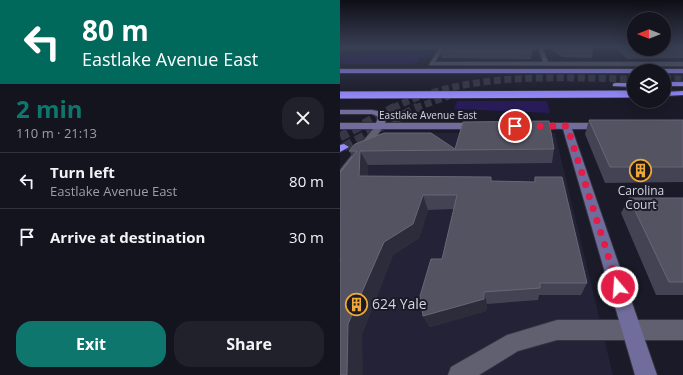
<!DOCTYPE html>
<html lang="en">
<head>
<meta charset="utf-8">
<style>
  body { margin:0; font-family:"Open Sans",sans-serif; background:#21212b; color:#f1f3f6; height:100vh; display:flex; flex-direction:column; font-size:15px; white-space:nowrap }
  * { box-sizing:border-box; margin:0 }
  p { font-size:13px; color:#9d9ea4 }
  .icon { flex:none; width:22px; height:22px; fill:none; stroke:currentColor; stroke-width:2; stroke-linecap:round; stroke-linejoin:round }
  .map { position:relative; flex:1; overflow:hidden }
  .panel { display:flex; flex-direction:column; background:#14141e; width:340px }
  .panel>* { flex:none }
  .guide { background:#00695c; color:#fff; overflow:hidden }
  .needle { width:26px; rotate:270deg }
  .tools { position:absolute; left:287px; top:12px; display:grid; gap:8px }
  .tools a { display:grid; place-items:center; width:44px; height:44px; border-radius:50%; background:#14141e; box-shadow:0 4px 16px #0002,0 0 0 1px #33333c; font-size:20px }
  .pin { position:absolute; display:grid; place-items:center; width:34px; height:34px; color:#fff; margin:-17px; border:2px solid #fff; border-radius:50%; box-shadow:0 1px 4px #0007 }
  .me { position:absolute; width:44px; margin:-22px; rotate:342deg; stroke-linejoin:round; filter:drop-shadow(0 0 3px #0008) }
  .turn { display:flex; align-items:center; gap:14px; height:84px; padding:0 16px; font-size:18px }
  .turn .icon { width:52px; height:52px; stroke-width:2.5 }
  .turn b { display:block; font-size:28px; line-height:34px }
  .round { display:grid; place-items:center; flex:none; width:42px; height:42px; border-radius:16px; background:#21212b }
  .headline { display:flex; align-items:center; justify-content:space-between; height:68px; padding:0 16px }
  h1 { font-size:24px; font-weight:700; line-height:30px; color:#0f766e }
  .button { display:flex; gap:8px; margin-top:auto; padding:8px 16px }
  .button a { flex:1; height:46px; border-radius:16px; background:#0f766e; color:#fff; font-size:16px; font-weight:700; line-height:46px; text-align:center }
  .button a+a { background:#21212b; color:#f1f3f6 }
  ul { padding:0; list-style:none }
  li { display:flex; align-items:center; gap:12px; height:56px; padding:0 16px; border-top:1px solid #33333c }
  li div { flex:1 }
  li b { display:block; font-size:15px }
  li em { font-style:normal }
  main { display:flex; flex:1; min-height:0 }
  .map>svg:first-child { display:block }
  .built { fill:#232236 }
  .green { fill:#271c57 }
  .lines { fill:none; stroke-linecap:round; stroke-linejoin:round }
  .highway-tunnel-far1 { stroke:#363644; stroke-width:7; stroke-dasharray:7 3.5; stroke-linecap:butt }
  .highway-tunnel { stroke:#363644; stroke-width:9; stroke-dasharray:9 4.5; stroke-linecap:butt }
  .street-casing { stroke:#34333e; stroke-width:2 }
  .secondary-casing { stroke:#34333e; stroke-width:2 }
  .highway-casing { stroke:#34333e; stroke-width:2 }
  .street { fill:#606071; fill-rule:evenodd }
  .secondary { fill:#706d9c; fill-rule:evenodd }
  .highway { fill:#968bff; fill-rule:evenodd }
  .highway-bridge-casing { stroke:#34333e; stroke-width:8; stroke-linecap:butt }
  .highway-bridge { stroke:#968bff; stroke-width:7 }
  .wall { fill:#444353 }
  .shaded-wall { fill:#2d2c3b }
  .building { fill:#545362; stroke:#686776 }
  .route { stroke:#e11d48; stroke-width:7; stroke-dasharray:0 12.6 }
  .labels { text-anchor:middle; stroke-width:4; stroke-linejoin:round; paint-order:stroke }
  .far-street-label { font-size:10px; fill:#d6d6e0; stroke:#1a1a28 }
  .poi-label { font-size:12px; fill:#d6d6e0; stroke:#1a1a28 }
  .near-poi-label { font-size:14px; fill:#d6d6e0; stroke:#1a1a28; text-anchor:start }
</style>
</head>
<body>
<main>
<section class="panel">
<div class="guide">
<div class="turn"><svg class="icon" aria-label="left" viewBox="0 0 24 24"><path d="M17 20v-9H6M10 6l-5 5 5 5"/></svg><div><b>80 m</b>Eastlake Avenue East</div></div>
</div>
<div class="headline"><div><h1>2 min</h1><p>110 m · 21:13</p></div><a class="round"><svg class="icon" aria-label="close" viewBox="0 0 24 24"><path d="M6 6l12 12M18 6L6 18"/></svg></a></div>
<ul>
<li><svg class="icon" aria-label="left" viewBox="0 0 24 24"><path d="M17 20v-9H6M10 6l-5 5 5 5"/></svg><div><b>Turn left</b><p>Eastlake Avenue East</p></div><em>80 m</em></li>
<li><svg class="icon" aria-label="arrive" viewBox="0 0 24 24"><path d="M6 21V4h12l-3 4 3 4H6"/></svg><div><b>Arrive at destination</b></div><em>30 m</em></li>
</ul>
<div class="button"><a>Exit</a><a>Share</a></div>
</section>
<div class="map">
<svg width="343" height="375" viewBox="0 0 343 375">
  <rect width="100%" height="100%" fill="#1a1a28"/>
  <path class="built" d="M 84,133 L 215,133 L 273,375 L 0,375 L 0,185 L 33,140 Z"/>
  <path class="green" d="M 30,54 L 91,54 L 78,58 L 79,61 L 74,64 L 0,64 L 1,55 Z
    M 117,101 L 207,101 L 210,113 L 114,109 Z"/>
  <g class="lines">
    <path class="highway-tunnel-far1" d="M 324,79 L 343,79
      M 53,108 C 128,71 213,78 294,79
      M 75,108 L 109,96"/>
    <path class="highway-tunnel" d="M 0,137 L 55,107
      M 4,147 L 78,107"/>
    <defs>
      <path id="street" d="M 100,47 L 104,47 L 95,62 L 203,62 L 198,47 L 202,47 L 208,62 L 343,62 L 343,66 L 89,65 Z
        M 40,123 L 44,126 L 4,181 L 0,182 L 0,170 L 37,124 Z
        M 217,320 L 343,320 L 343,340 L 217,340 L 178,351 L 139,375 L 108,375 L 111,367 L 167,335 Z"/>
      <path id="secondary" d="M 0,110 L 32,110 L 43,112 L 46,118 L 45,123 L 138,123 L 142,126 L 138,129 L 0,129 L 0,123 L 36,123 L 38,118 L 37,116 L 32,114 L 0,114 Z
        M 194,123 L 264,123 L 268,126 L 264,129 L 232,129 L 317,375 L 295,375 L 223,129 L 191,128 L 190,126 Z"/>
      <path id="highway" d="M 0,69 L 343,69 L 343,73 L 324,73 L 324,71 L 294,71 L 294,73 L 0,73 Z
        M 324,82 L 343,82 L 343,86 L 324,86 Z
        M 275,83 L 294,83 L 294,87 L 273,86 L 273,84 Z
        M 343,91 L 343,95 L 324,96 L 324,92 Z
        M 4,144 L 9,147 L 0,152 L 0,145 Z"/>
    </defs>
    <use href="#street" class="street-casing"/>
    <use href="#secondary" class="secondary-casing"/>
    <use href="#highway" class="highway-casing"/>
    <use href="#street" class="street"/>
    <use href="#secondary" class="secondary"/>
    <use href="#highway" class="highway"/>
    <defs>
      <path id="highway-bridge" d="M 0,95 L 294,94"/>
    </defs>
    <use href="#highway-bridge" class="highway-bridge-casing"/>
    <use href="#highway-bridge" class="highway-bridge"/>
  </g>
  <path class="wall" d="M 0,47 L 98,47 L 96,50 L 6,50 L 0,53 Z
    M 103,47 L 197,47 L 197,50 L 191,50 L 192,52 L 191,59 L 102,58 L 100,51 Z
    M 203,47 L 250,47 L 253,51 L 252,58 L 222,57 L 211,49 L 205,49 Z
    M 274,47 L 294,47 L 294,49 L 324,49 L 324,47 L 343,47 L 343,58 L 287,59 Z
    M 249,120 L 343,120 L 343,182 L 265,183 L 245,134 Z
    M 115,149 L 214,149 L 212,163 L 28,165 L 28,176 L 152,181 L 194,182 L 195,177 L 247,283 L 241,295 L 199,295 L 198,300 L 147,304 L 146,311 L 90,327 L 83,316 L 102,259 L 114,209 L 88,210 L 79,238 L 53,255 L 22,334 L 1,260 L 13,157 L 9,151 Z
    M 289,198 L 343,198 L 343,295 L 316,295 L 281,213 Z"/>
  <path class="shaded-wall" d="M 0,47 L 4,47 L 6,50 L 0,53 Z
    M 20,151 L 28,165 L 28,190 L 19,176 Z
    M 83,195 L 88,210 L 79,238 L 53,255 L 22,334 L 23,375 L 7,375 L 8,324 L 44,242 Z
    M 144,292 L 147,304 L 146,311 L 90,327 L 83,316 Z"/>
  <path class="building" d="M 103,47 L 190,47 L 192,52 L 100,51 Z
    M 217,47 L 250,47 L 253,51 L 223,51 Z
    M 287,47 L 294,47 L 294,49 L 290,49 Z
    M 324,47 L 343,47 L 343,49 L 324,49 Z
    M 249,120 L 343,120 L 343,167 L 270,167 Z
    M 209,121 L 214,149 L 20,151 L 19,176 L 151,177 L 151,181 L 195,182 L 195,177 L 222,177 L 247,283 L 200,283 L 200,288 L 144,292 L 144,299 L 83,316 L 80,296 L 91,259 L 102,259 L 117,195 L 83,195 L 73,224 L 44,242 L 8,324 L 7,375 L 0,375 L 0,260 L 1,260 L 0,259 L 0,173 L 17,151 L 9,151 L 15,144 L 44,133 L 91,133 L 115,149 L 123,122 Z
    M 289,198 L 343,198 L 343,282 L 329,282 Z"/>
  <linearGradient id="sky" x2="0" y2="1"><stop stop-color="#0e0e16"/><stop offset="0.47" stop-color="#383e53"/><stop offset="1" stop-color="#383e53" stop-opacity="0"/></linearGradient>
  <rect width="343" height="99" fill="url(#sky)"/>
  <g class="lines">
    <path class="route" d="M 175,126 L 227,126 L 278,287"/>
  </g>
  <defs>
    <symbol id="building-ring" viewBox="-11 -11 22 22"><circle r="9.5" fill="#1a1a28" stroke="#eca93a" stroke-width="1.5"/><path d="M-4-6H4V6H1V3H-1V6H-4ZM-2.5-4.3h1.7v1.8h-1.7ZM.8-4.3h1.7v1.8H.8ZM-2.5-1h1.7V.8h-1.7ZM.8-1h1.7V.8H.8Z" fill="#eca93a"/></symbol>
  </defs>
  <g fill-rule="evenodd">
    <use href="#building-ring" x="288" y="158" width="25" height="25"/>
    <use href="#building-ring" x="4" y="292" width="25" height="25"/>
  </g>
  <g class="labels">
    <g class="far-street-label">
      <text x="88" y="119">Eastlake Avenue East</text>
    </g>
    <g class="poi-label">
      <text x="301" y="195">Carolina<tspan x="301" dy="14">Court</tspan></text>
    </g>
    <g class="near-poi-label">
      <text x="32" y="309">624 Yale</text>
    </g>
  </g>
</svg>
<div class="tools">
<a><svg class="needle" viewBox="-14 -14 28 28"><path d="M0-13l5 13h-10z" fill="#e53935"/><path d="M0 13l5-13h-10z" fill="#9d9ea4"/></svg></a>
<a><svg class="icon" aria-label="layers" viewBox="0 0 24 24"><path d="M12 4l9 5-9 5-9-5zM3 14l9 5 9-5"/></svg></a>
</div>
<div class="pin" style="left:175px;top:126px;background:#d93025"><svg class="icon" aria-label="arrive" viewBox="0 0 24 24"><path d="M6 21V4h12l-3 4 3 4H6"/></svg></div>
<svg class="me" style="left:278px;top:287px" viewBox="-20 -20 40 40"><circle r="17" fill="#e11d48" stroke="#fff" stroke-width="3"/><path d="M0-11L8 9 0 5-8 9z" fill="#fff"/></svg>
</div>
</main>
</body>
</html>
